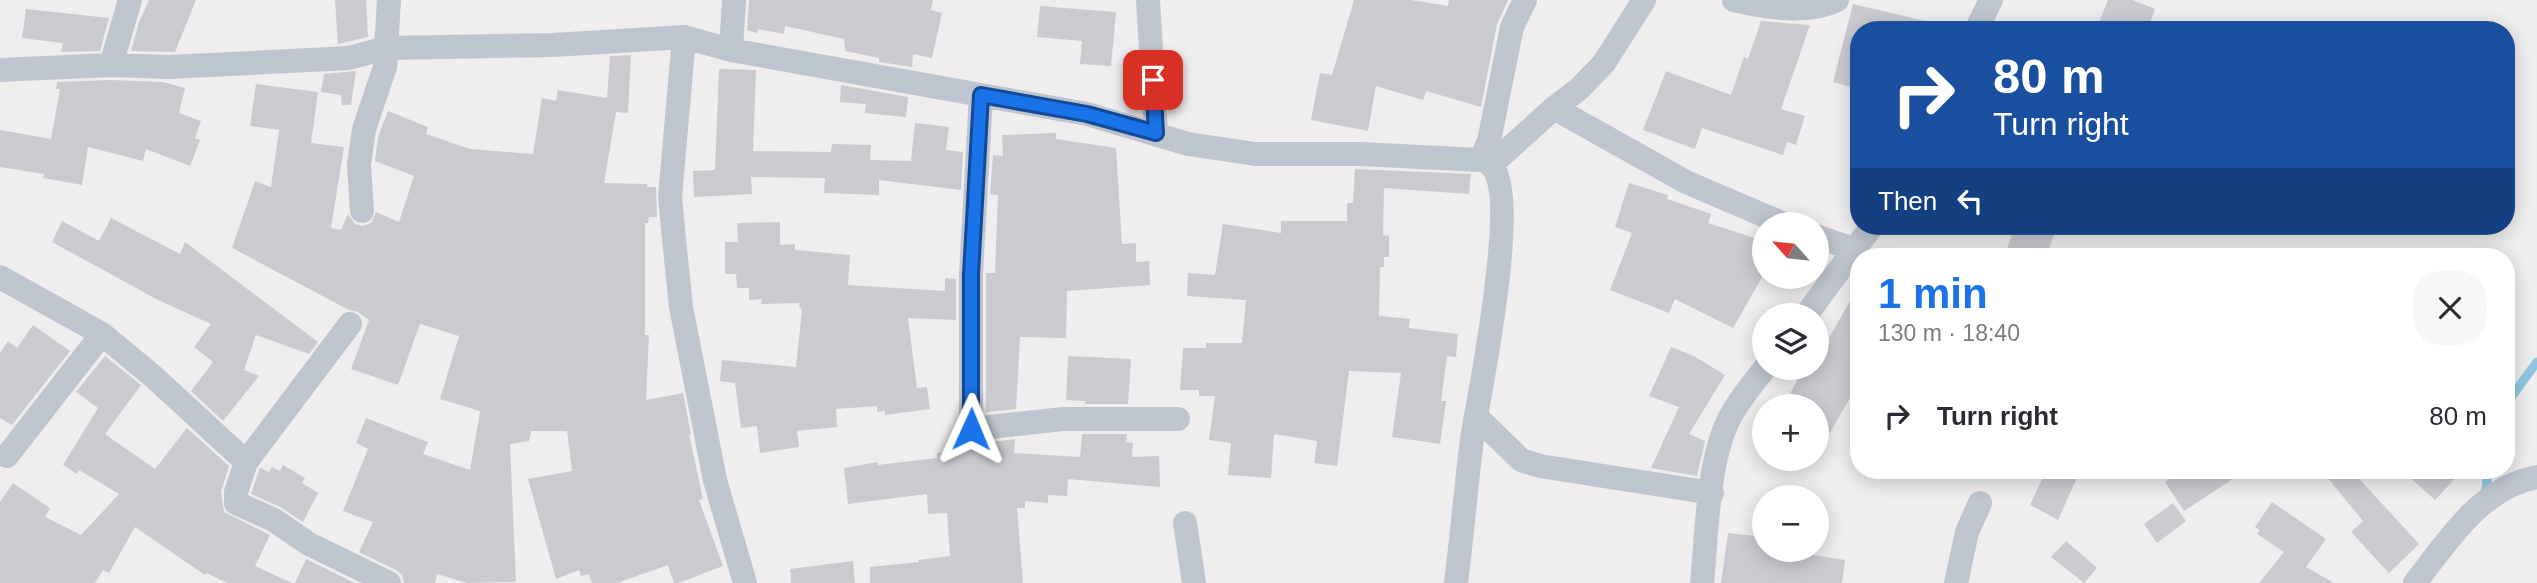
<!DOCTYPE html>
<html lang="en">
<head>
<meta charset="utf-8">
<style>
  body { margin:0; font-family:Arial,sans-serif; background:#f7f7f7; color:#2b2b33; height:100vh; display:flex; flex-direction:column; font-size:26px; white-space:nowrap }
  * { box-sizing:border-box; margin:0 }
  p { font-size:23px; color:#7c7c81 }
  .icon { flex:none; width:38px; height:38px; fill:none; stroke:currentColor; stroke-width:2; stroke-linecap:round; stroke-linejoin:round }
  .map { position:relative; flex:1; overflow:hidden }
  .panel { position:absolute; left:1850px; top:248px; width:665px; height:231px; display:flex; flex-direction:column; background:#fff; border-radius:28px; box-shadow:0 4px 18px #0003 }
  .panel>* { flex:none }
  .top-card { position:absolute; left:1850px; top:21px; width:665px; height:214px; border-radius:28px; box-shadow:0 4px 18px #0003; background:#1a4fa0; color:#fff; overflow:hidden }
  .needle { width:46px; rotate:297deg }
  .buttons { position:absolute; left:1752px; top:212px; display:grid; gap:14px }
  .buttons a { display:grid; place-items:center; width:77px; height:77px; border-radius:50%; background:#fff; box-shadow:0 4px 18px #0003; font-size:35px }
  .pin { position:absolute; display:grid; place-items:center; width:60px; height:60px; color:#fff; margin:-30px; border-radius:14px; box-shadow:0 4px 10px #0006 }
  .me { position:absolute; width:77px; margin:-38px; rotate:1deg; stroke-linejoin:round; filter:drop-shadow(0 0 5px #0008) }
  .turn { display:flex; align-items:center; gap:24px; height:147px; padding:0 28px; font-size:32px }
  .turn .icon { width:91px; height:91px; stroke-width:2.5 }
  .turn b { display:block; font-size:49px; line-height:60px }
  .then { display:flex; align-items:center; height:66px; padding:0 28px; background:#0003; gap:14px; font-size:26px }
  .round { display:grid; place-items:center; flex:none; width:74px; height:74px; border-radius:28px; background:#f7f7f7 }
  .head { display:flex; align-items:center; justify-content:space-between; height:119px; padding:0 28px }
  h1 { font-size:42px; font-weight:800; line-height:52px; color:#1a73e8 }
  ul { padding:0; list-style:none }
  li { display:flex; align-items:center; gap:21px; height:98px; padding:0 28px }
  li div { flex:1 }
  li b { display:block; font-size:26px }
  li em { font-style:normal }
  .map>svg:first-child { display:block }
  .lines { fill:none; stroke-linecap:round; stroke-linejoin:round }
  .stream { stroke:#90c7e2; stroke-width:9 }
  .building { fill:#cacbd1 }
  .street { stroke:#bfc5ce; stroke-width:24 }
  .route-casing { stroke:#114b97; stroke-width:18 }
  .route { stroke:#1a73e8; stroke-width:12 }
</style>
</head>
<body>
<div class="map">
<svg width="2537" height="583" viewBox="0 0 2537 583">
  <rect width="100%" height="100%" fill="#efeded"/>
  <g class="lines">
    <path class="stream" d="M 2506,404 L 2537,362
      M 2485,497 L 2488,471"/>
  </g>
  <path class="building" d="M 149,0 L 196,0 L 175,52 L 131,51 L 139,22 Z
    M 335,0 L 366,0 L 368,37 L 338,44 Z
    M 749,0 L 933,0 L 931,10 L 942,13 L 932,58 L 913,54 L 912,67 L 879,62 L 879,58 L 845,51 L 844,39 L 785,26 L 784,34 L 758,29 L 757,33 L 747,30 Z
    M 1354,0 L 1411,0 L 1448,6 L 1449,0 L 1508,0 L 1497,24 L 1481,107 L 1426,91 L 1423,100 L 1376,86 L 1368,131 L 1311,120 L 1320,73 L 1332,75 Z
    M 2108,0 L 2132,0 L 2155,9 L 2147,30 L 2096,30 Z
    M 1853,4 L 1925,21 L 1924,30 L 1858,30 L 1858,89 L 1833,82 Z
    M 1040,6 L 1116,12 L 1111,66 L 1080,64 L 1082,41 L 1037,37 Z
    M 26,9 L 109,18 L 100,51 L 61,52 L 63,43 L 22,38 Z
    M 1761,21 L 1810,25 L 1781,109 L 1805,116 L 1796,145 L 1787,142 L 1783,155 L 1702,128 L 1695,149 L 1643,130 L 1666,71 L 1731,95 L 1744,57 L 1748,59 Z
    M 631,55 L 628,113 L 616,112 L 604,183 L 647,184 L 647,187 L 656,187 L 657,217 L 649,217 L 648,223 L 645,223 L 645,335 L 649,335 L 646,400 L 683,393 L 691,435 L 689,435 L 703,499 L 699,500 L 723,566 L 678,583 L 674,583 L 668,565 L 617,583 L 592,583 L 589,574 L 581,576 L 579,570 L 556,579 L 528,479 L 572,471 L 567,431 L 531,431 L 529,441 L 510,444 L 516,582 L 467,583 L 437,574 L 435,583 L 404,583 L 402,575 L 396,570 L 359,552 L 373,522 L 343,511 L 368,449 L 356,443 L 366,418 L 428,442 L 423,454 L 470,470 L 480,411 L 440,399 L 459,336 L 420,324 L 398,385 L 351,369 L 369,320 L 358,312 L 349,310 L 232,248 L 255,181 L 271,187 L 279,130 L 250,126 L 256,84 L 318,92 L 311,143 L 344,147 L 331,228 L 341,230 L 348,214 L 355,224 L 362,226 L 371,223 L 376,212 L 399,222 L 414,176 L 375,161 L 378,137 L 388,111 L 428,127 L 426,134 L 470,149 L 533,154 L 542,98 L 556,101 L 558,90 L 607,98 L 610,56 Z
    M 719,69 L 756,70 L 753,151 L 831,152 L 832,144 L 871,145 L 870,160 L 911,161 L 915,123 L 949,127 L 946,150 L 963,152 L 961,190 L 879,180 L 879,195 L 824,193 L 825,178 L 751,177 L 752,194 L 694,197 L 693,171 L 715,170 Z
    M 356,71 L 351,105 L 342,105 L 341,95 L 321,92 L 324,74 Z
    M 111,80 L 163,82 L 185,88 L 179,113 L 201,121 L 195,138 L 200,140 L 190,166 L 146,149 L 143,161 L 88,147 L 82,185 L 43,178 L 44,174 L 0,167 L 0,130 L 51,139 L 60,89 L 56,89 L 57,82 Z
    M 841,85 L 908,97 L 906,117 L 865,113 L 866,104 L 840,102 Z
    M 1056,133 L 1056,139 L 1116,148 L 1122,244 L 1136,243 L 1136,262 L 1149,261 L 1150,285 L 1067,291 L 1066,338 L 1020,337 L 1016,409 L 986,412 L 986,273 L 995,273 L 998,195 L 990,194 L 993,155 L 1003,156 L 1002,135 Z
    M 1355,169 L 1471,174 L 1469,194 L 1384,188 L 1383,235 L 1389,236 L 1389,257 L 1384,257 L 1384,267 L 1380,267 L 1379,316 L 1410,319 L 1409,328 L 1458,334 L 1456,357 L 1447,356 L 1441,401 L 1446,401 L 1440,444 L 1392,437 L 1401,373 L 1349,371 L 1337,466 L 1314,463 L 1317,441 L 1274,434 L 1271,478 L 1228,475 L 1231,443 L 1209,440 L 1215,396 L 1199,396 L 1199,390 L 1180,390 L 1183,348 L 1206,348 L 1206,343 L 1242,343 L 1246,300 L 1187,296 L 1188,273 L 1215,275 L 1223,224 L 1281,233 L 1281,221 L 1347,221 L 1347,203 L 1353,203 Z
    M 1629,183 L 1668,195 L 1667,199 L 1711,214 L 1708,223 L 1764,241 L 1764,274 L 1733,328 L 1675,299 L 1669,313 L 1610,290 L 1632,233 L 1615,227 Z
    M 111,218 L 180,254 L 185,242 L 318,342 L 309,354 L 256,335 L 244,370 L 259,376 L 223,421 L 191,391 L 213,362 L 194,347 L 211,324 L 158,300 L 52,242 L 62,221 L 99,241 Z
    M 780,222 L 780,245 L 795,244 L 795,250 L 850,255 L 848,285 L 945,291 L 945,278 L 956,279 L 956,320 L 908,318 L 917,388 L 927,387 L 930,409 L 885,415 L 885,411 L 877,412 L 877,406 L 836,409 L 837,427 L 797,431 L 799,447 L 760,453 L 757,426 L 741,428 L 735,383 L 720,381 L 722,360 L 796,367 L 802,309 L 799,308 L 800,303 L 761,304 L 762,299 L 749,300 L 749,288 L 737,288 L 736,274 L 725,274 L 725,242 L 738,242 L 737,223 Z
    M 2015,226 L 2057,226 L 2046,257 L 2033,257 L 2007,249 Z
    M 1858,287 L 1858,384 L 1816,457 L 1816,406 L 1783,406 L 1801,374 L 1807,377 L 1813,368 L 1816,368 L 1816,361 Z
    M 33,325 L 70,351 L 12,425 L 0,418 L 0,353 L 8,341 L 17,348 Z
    M 1671,347 L 1694,356 L 1725,375 L 1689,434 L 1705,441 L 1697,476 L 1651,468 L 1679,407 L 1649,396 Z
    M 105,356 L 141,385 L 105,434 L 155,469 L 187,428 L 229,466 L 221,492 L 224,512 L 270,535 L 255,566 L 292,583 L 227,583 L 207,573 L 205,575 L 135,527 L 109,573 L 103,570 L 95,583 L 0,583 L 0,502 L 13,483 L 50,508 L 45,517 L 81,535 L 119,494 L 79,470 L 77,474 L 63,465 L 98,408 L 76,392 Z
    M 1068,356 L 1131,359 L 1128,404 L 1085,404 L 1085,401 L 1066,400 Z
    M 1082,434 L 1127,434 L 1126,442 L 1133,443 L 1132,457 L 1159,456 L 1160,487 L 1068,479 L 1067,496 L 1048,495 L 1048,503 L 1025,501 L 1025,508 L 1017,508 L 1023,583 L 870,583 L 870,567 L 919,562 L 918,560 L 950,556 L 947,513 L 928,514 L 927,494 L 848,504 L 844,468 L 878,462 L 878,465 L 937,458 L 937,453 L 984,446 L 984,443 L 1015,439 L 1014,453 L 1080,457 Z
    M 283,465 L 305,478 L 302,483 L 318,493 L 303,522 L 280,507 L 251,494 L 260,468 L 269,472 L 272,467 L 280,471 Z
    M 2046,471 L 2080,471 L 2058,520 L 2030,505 Z
    M 2181,471 L 2245,471 L 2184,511 L 2165,482 Z
    M 2322,471 L 2352,471 L 2419,544 L 2389,573 L 2351,532 L 2363,521 Z
    M 2403,471 L 2462,471 L 2435,500 Z
    M 2272,502 L 2326,539 L 2306,567 L 2334,583 L 2259,583 L 2284,552 L 2257,534 L 2260,530 L 2255,527 Z
    M 2173,503 L 2186,521 L 2157,543 L 2144,524 Z
    M 1728,533 L 1764,537 L 1764,550 L 1780,550 L 1845,560 L 1842,583 L 1721,583 Z
    M 2066,541 L 2097,568 L 2084,583 L 2051,557 Z
    M 306,559 L 355,583 L 295,583 Z
    M 853,561 L 855,583 L 791,583 L 790,569 Z"/>
  <g class="lines">
    <path class="street" d="M 1148,0 L 1156,133
      M 1734,0 C 1763,7 1809,15 1837,0
      M 1976,30 L 1991,0
      M 684,37 L 670,197 L 676,259 L 681,307 L 715,480 L 745,583
      M 731,50 L 734,0
      M 111,65 L 130,0
      M 0,70 L 111,65 L 169,67 L 349,58 L 386,48 L 553,45 L 684,37 L 731,50 L 1087,114 L 1188,144 L 1255,154 L 1360,154 L 1481,160 C 1484,161 1488,162 1490,164 C 1522,193 1479,394 1472,439 C 1466,487 1462,535 1456,583
      M 981,95 L 971,274 L 971,429 L 1063,419 L 1178,419
      M 1554,108 L 1686,182 L 1784,224
      M 1481,160 L 1489,141 L 1512,27 L 1525,0
      M 1491,165 L 1554,108 L 1579,89 L 1604,63 L 1644,0
      M 362,211 L 359,165 L 364,129 L 385,67 L 389,0
      M 1816,236 L 1856,250
      M 0,277 L 102,334 L 155,378 L 246,462 L 236,492 L 236,503 L 274,520 L 309,544 L 389,583
      M 1806,315 L 1872,226
      M 1476,416 L 1521,460 L 1540,466 L 1712,493
      M 7,456 L 102,334
      M 246,462 L 350,324
      M 1185,523 L 1194,583
      M 1702,583 C 1707,534 1707,466 1728,421 C 1737,402 1752,385 1765,368
      M 1956,583 L 1967,532 L 1980,503
      M 2415,583 C 2447,542 2481,487 2537,477"/>
  </g>
  <g class="lines">
    <defs>
      <path id="route" d="M 971,429 L 971,274 L 981,95 L 1087,114 L 1156,133 L 1153,80"/>
    </defs>
    <use href="#route" class="route-casing"/>
    <use href="#route" class="route"/>
  </g>
</svg>
<div class="buttons">
<a><svg class="needle" viewBox="-14 -14 28 28"><path d="M0-13l5 13h-10z" fill="#e53935"/><path d="M0 13l5-13h-10z" fill="#7c7c81"/></svg></a>
<a><svg class="icon" aria-label="layers" viewBox="0 0 24 24"><path d="M12 4l9 5-9 5-9-5zM3 14l9 5 9-5"/></svg></a>
<a>+</a>
<a>−</a>
</div>
<div class="pin" style="left:1153px;top:80px;background:#d93025"><svg class="icon" aria-label="arrive" viewBox="0 0 24 24"><path d="M6 21V4h12l-3 4 3 4H6"/></svg></div>
<svg class="me" style="left:971px;top:429px" viewBox="-20 -20 40 40"><path d="M0-17L14 15 0 8-14 15z" fill="#1a73e8" stroke="#fff" stroke-width="4"/></svg>
<div class="top-card">
<div class="turn"><svg class="icon" aria-label="right" viewBox="0 0 24 24"><path d="M7 20v-9h11M14 6l5 5-5 5"/></svg><div><b>80 m</b>Turn right</div></div>
<div class="then">Then<svg class="icon" aria-label="left" viewBox="0 0 24 24"><path d="M17 20v-9H6M10 6l-5 5 5 5"/></svg></div>
</div>
<section class="panel">
<div class="head"><div><h1>1 min</h1><p>130 m · 18:40</p></div><a class="round"><svg class="icon" aria-label="close" viewBox="0 0 24 24"><path d="M6 6l12 12M18 6L6 18"/></svg></a></div>
<ul>
<li><svg class="icon" aria-label="right" viewBox="0 0 24 24"><path d="M7 20v-9h11M14 6l5 5-5 5"/></svg><div><b>Turn right</b></div><em>80 m</em></li>
</ul>
</section>
</div>
</body>
</html>
